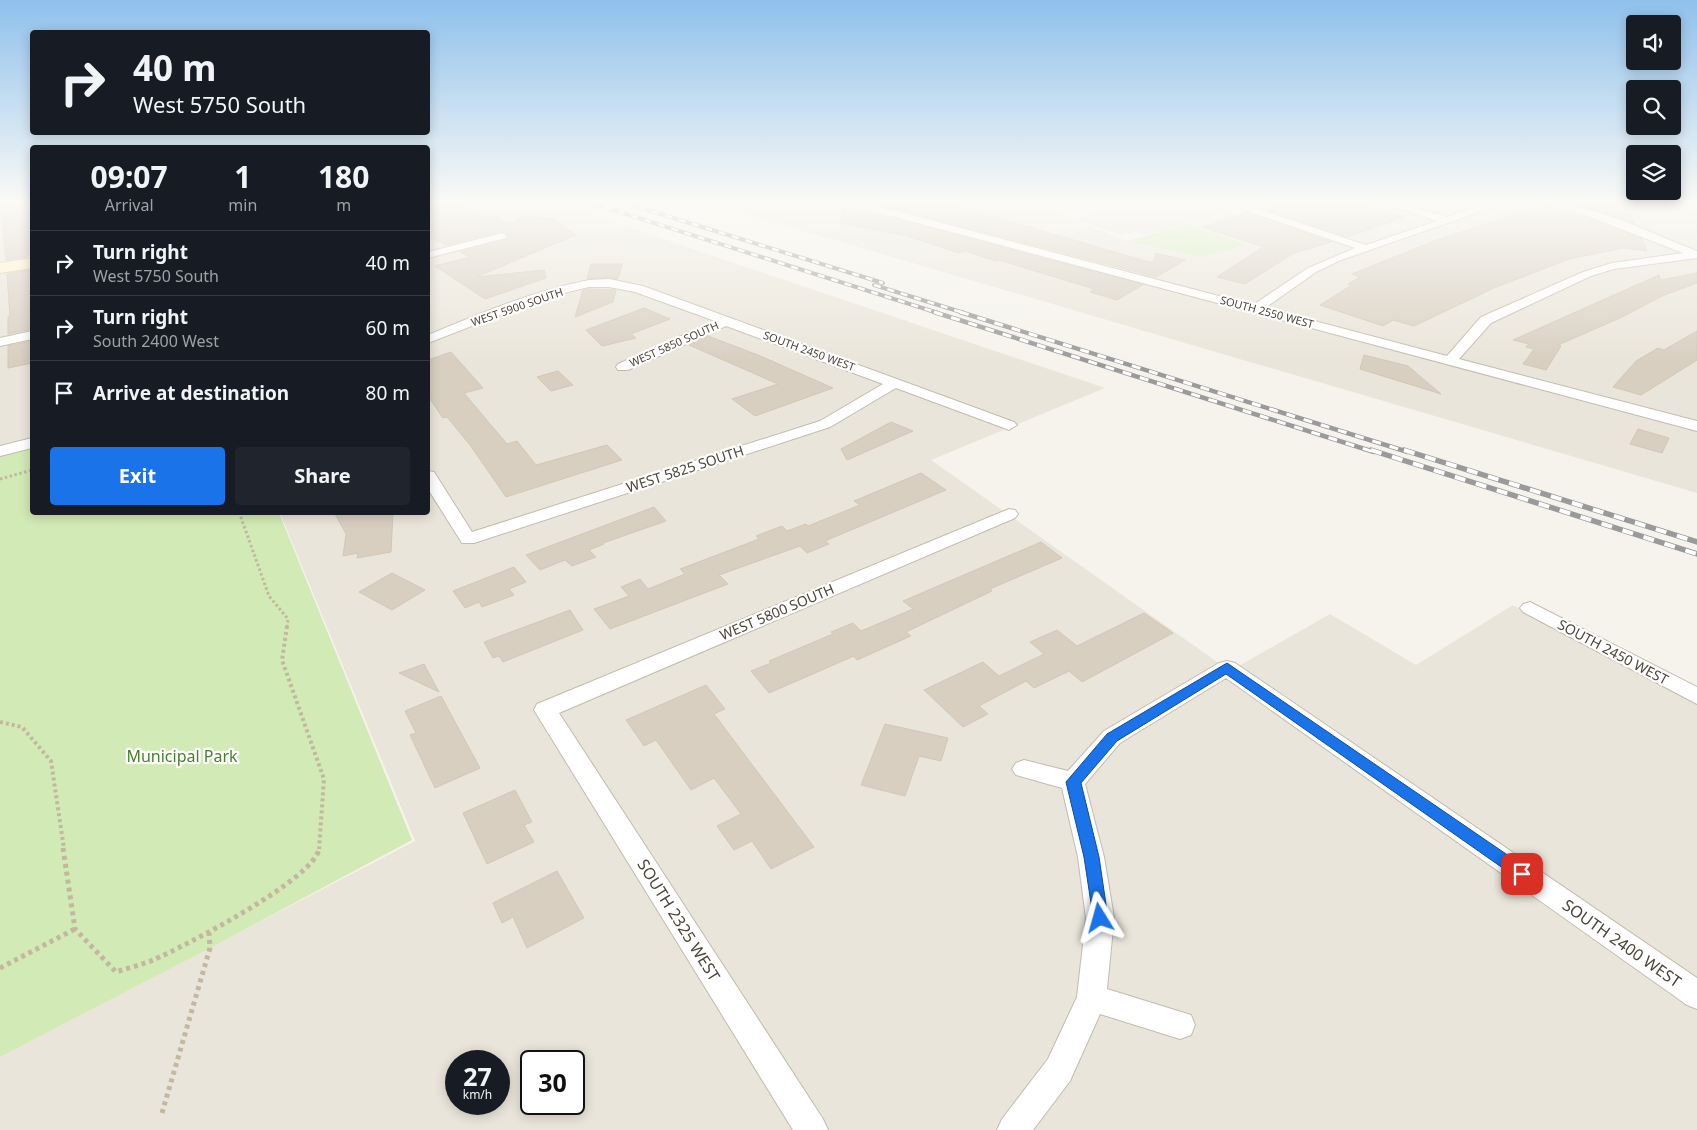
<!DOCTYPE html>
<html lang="en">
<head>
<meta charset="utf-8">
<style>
  body { margin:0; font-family:"Noto Sans",sans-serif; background:#20242c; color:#f1f3f6; height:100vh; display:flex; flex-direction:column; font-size:19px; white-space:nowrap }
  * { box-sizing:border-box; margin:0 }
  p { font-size:16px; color:#9ea1a6 }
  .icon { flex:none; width:28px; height:28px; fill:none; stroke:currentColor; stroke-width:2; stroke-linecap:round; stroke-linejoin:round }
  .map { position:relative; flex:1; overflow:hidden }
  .sheet { position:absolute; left:30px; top:145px; width:400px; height:370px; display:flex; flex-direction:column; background:#171b24; border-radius:5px; box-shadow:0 2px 12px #0003 }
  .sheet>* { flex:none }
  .guide { position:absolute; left:30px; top:30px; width:400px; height:105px; border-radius:5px; box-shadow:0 2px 12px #0003; background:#171b24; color:#f1f3f6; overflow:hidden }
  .controls { position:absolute; left:1626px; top:15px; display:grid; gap:10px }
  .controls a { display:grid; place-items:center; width:55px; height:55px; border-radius:5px; background:#171b24; box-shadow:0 2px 12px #0003; font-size:25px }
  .speed { position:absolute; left:445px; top:1050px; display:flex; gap:10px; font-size:25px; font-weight:700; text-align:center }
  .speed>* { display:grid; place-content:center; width:65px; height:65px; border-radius:50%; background:#171b24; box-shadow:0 2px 12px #0003; line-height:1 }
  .speed small { font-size:12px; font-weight:400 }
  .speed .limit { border:2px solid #111; border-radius:8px; background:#fff; color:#111 }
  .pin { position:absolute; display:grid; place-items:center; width:42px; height:42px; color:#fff; margin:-21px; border-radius:10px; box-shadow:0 2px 8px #0006 }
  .me { position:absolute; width:55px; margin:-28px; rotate:352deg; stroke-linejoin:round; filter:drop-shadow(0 0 4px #0008) }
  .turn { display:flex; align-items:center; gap:18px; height:105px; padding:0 20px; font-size:22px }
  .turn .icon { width:65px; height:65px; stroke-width:2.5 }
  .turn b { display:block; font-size:35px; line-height:42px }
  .eta { display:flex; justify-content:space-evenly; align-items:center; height:85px; text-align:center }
  .eta b { font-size:30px; font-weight:700; line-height:35px }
  .action { display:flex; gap:10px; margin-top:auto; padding:10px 20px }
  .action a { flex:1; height:58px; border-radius:5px; background:#1a73e8; color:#fff; font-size:20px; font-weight:700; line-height:58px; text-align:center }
  .action a+a { background:#20242c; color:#f1f3f6 }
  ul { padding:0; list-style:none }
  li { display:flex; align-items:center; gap:15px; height:65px; padding:0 20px; border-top:1px solid #363941 }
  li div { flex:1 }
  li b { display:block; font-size:19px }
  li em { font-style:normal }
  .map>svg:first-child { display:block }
  .residential { fill:#eae5da; fill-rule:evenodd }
  .green { fill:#d2eab5 }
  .parking { fill:#e5e3e0 }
  .building { fill:#d8cfc1; stroke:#d3c7b4 }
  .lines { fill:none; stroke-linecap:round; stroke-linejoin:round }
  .street-casing { stroke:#c2bbae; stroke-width:2 }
  .secondary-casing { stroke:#d6c79b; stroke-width:2 }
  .path-far2 { stroke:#c4b79f; stroke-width:3; stroke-dasharray:2.5 2.5; stroke-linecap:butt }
  .path-far1 { stroke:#c4b79f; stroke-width:4; stroke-dasharray:3 3; stroke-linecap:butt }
  .path { stroke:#c4b79f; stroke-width:5; stroke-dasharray:4 4; stroke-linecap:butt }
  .street { fill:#fff; fill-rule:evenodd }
  .secondary { fill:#fff3cd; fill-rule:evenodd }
  .rail-far2-casing { stroke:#9a9a9a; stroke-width:4 }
  .rail-far1-casing { stroke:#9a9a9a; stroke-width:4.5 }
  .rail-casing { stroke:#9a9a9a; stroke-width:5.5 }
  .rail-far2 { stroke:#fff; stroke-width:2.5; stroke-dasharray:7; stroke-linecap:butt }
  .rail-far1 { stroke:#fff; stroke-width:3; stroke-dasharray:9; stroke-linecap:butt }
  .rail { stroke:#fff; stroke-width:4; stroke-dasharray:11; stroke-linecap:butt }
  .route { fill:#1a73e8; stroke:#114b97 }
  .labels { text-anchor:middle; stroke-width:4.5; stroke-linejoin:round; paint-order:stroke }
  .far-street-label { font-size:11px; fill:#4b4439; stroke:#fff }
  .street-label { font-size:14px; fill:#4b4439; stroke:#fff }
  .near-park-label { font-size:16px; fill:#4a7f2a; stroke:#fff }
  .near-street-label { font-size:16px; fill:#4b4439; stroke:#fff }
</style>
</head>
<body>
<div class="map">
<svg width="1697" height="1130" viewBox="0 0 1697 1130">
  <rect width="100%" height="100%" fill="#f6f3ec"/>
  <path class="residential" d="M 0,203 L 32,203 L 32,258 L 0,264 Z
    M 428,203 L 557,203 L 1105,388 L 931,460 L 1230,671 L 1330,614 L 1416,665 L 1513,605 L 1697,703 L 1697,1130 L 0,1130 L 0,1057 L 415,841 L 280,513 L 428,512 ZM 456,1061 L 499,1061 L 499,1104 L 456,1104 ZM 531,1061 L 574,1061 L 574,1104 L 531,1104 Z
    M 708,203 L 1031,203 L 1124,240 L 1202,257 L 1246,245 L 1189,224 L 1240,210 L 1222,203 L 1697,203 L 1697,493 Z
    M 32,268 L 32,439 L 0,446 L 0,274 Z"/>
  <path class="green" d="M 1188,224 L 1246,245 L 1201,257 L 1127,241 Z
    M 32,446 L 32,512 L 279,513 L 412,840 L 210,948 L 0,1057 L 0,454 Z"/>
  <path class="parking" d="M 1134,203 L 1206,203 L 1231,212 L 1145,235 L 1135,232 L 1120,235 L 1075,219 Z"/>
  <path class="building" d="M 0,203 L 27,203 L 32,254 L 27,255 L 27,257 L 6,260 Z
    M 436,203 L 464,203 L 482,217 L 497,215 L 508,224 L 526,216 L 555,219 L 576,235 L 476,277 L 544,270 L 546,278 L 485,299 L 435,266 L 470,257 L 460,252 L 506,240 L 509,235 L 502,231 L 446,245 L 428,236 L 428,205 Z
    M 866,203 L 946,203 L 1153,263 L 1156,253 L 1185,260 L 1156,277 L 896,209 Z
    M 1279,203 L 1358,203 L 1404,217 L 1347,237 L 1262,208 Z
    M 1568,203 L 1625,205 L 1634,223 L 1602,212 Z
    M 1544,205 L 1589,219 L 1642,239 L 1647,251 L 1623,248 L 1569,259 L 1494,288 L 1414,326 L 1393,320 L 1383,326 L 1320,305 L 1352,285 L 1348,284 L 1360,277 L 1352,274 L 1437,240 Z
    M 843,208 L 895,219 L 1143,285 L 1117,300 L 1090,292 L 1094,289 L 999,260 L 996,261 L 965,251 L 959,253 L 907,236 L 840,223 Z
    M 1246,212 L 1332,242 L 1294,253 L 1245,284 L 1217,277 L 1263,247 L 1203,227 Z
    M 591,264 L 622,264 L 618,279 L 609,277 L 587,279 Z
    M 29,270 L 32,289 L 32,329 L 8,334 L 8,317 L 10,317 L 7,274 Z
    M 1697,273 L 1697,283 L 1662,296 L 1620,318 L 1558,345 L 1561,346 L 1546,370 L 1523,364 L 1534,349 L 1526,347 L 1529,344 L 1513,340 L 1659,275 L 1661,280 Z
    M 589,289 L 616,290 L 613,302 L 575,317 L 583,290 Z
    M 644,308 L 670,319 L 631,334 L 636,338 L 602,346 L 586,330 Z
    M 1697,331 L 1697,360 L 1641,395 L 1613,387 L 1636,361 L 1658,348 L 1664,350 Z
    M 708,336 L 758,355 L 833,388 L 755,416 L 732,399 L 778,384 L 689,345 Z
    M 32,341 L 32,363 L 8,368 L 8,346 Z
    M 451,352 L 483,388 L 464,393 L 507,444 L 517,441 L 536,465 L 607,445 L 622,460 L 506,497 L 470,445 L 447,417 L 443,418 L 428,396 L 428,360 Z
    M 1364,355 L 1408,366 L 1441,394 L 1360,369 Z
    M 558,371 L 573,385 L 551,391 L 537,377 Z
    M 891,422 L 913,431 L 847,460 L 841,449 Z
    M 1638,429 L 1669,438 L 1662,453 L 1630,444 Z
    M 921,473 L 946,490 L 825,541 L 829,544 L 807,553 L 800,546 L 719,575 L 728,584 L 610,629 L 594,609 L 629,596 L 621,587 L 640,579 L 648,589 L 685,574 L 680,569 L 759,539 L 756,536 L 782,526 L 787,531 L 806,524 L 808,526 L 860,505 L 854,501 Z
    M 654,507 L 666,521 L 603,543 L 604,544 L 589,550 L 596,557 L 572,566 L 565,560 L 540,570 L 526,555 Z
    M 334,512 L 393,512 L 391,552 L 357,558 L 358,553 L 343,556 L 346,534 Z
    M 1041,542 L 1062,558 L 990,589 L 992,591 L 906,632 L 911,636 L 857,660 L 854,656 L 769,693 L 751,671 L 771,663 L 769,661 L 833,634 L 831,632 L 853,623 L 861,631 L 913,609 L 903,601 Z
    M 514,567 L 526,582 L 509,589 L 514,595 L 482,607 L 479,602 L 465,608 L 453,591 Z
    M 392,573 L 425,590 L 392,610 L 359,592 Z
    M 570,610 L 583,630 L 503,662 L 499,656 L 493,658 L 484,642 Z
    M 1144,613 L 1173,633 L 1082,682 L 1069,671 L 1034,688 L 1026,681 L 979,706 L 988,714 L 963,727 L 924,690 L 983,662 L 999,676 L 1044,654 L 1030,642 L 1057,630 L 1077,646 Z
    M 424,664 L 439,692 L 399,673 Z
    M 706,685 L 725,709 L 714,714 L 814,847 L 771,869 L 752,841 L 734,850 L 717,826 L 741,814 L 714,778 L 691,790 L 656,740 L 644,746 L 626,720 Z
    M 441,696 L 480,768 L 435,788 L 410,735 L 416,733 L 405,711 Z
    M 885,724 L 948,738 L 941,761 L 919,756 L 905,796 L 861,785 Z
    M 515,790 L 532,822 L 524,825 L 534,842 L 487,864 L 463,813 Z
    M 557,871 L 584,918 L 527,948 L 513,917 L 502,923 L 493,903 Z"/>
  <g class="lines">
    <defs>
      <path id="street" d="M 830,203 L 854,203 L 896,211 L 1253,305 L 1308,268 L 1355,248 L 1224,203 L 1240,203 L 1366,245 L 1437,221 L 1383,203 L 1400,203 L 1447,217 L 1489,203 L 1505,203 L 1341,260 L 1316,272 L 1265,308 L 1447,356 L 1481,317 L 1583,272 L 1612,263 L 1683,253 L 1590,217 L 1543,203 C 1594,203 1650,233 1697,251 L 1697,258 L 1614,269 L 1591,276 L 1491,323 L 1459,359 L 1697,421 L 1697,431 L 895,217 Z
        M 502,233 L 507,236 L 506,238 L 428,258 L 428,252 Z
        M 589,280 L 609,279 L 643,286 L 1014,422 L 1017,425 L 1009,430 L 1004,428 L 896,388 L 830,427 L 474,543 L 462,543 L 428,489 L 428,471 L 434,472 L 472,532 L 820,421 L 883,384 L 726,326 L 628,370 L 618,370 L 616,367 L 618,364 L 715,321 L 635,292 L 609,287 L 589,287 L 547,297 L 428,343 L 428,335 C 481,313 533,291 589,280 Z
        M 32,331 L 32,339 L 0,346 L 0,338 Z
        M 32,438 L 32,448 L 0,456 L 0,446 Z
        M 1009,509 L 1015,510 L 1018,514 L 1015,518 L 559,713 L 823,1119 L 828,1130 L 793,1130 L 534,710 L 537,704 Z
        M 1530,602 L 1697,687 L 1697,704 L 1523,612 L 1520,608 L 1523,604 Z
        M 1227,661 L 1235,663 L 1697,978 L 1697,1009 L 1687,1005 L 1226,678 L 1120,743 L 1085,784 L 1104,857 L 1114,918 L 1107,989 L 1191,1015 L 1195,1025 L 1191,1035 L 1180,1039 L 1100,1014 L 1070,1081 L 1033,1130 L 997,1130 L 1002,1119 L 1048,1059 L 1077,997 L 1086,918 L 1078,857 L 1062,788 L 1016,775 L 1012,769 L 1016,763 L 1024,760 L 1068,771 L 1104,731 L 1219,663 Z"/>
      <path id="secondary" d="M 32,258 L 32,268 L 0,273 L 0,263 Z"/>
    </defs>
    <use href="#street" class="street-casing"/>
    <use href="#secondary" class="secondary-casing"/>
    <path class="path-far2" d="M 0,479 L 32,470
      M 239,512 L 269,596 L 288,619 L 287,627"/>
    <path class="path-far1" d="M 287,626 L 282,660 L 324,779 L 319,849
      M 0,722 L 22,727 L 51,761 L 64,849"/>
    <path class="path" d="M 63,848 L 75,929 L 116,972 C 128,968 141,965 153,960 C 183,947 317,878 319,848
      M 0,968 L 75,929
      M 162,1113 L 210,948 L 209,933"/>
    <use href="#street" class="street"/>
    <use href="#secondary" class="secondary"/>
    <defs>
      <path id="rail-far2" d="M 591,203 L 938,313
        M 625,203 L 883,283
        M 874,285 L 964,313"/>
      <path id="rail-far1" d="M 934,312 L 1374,452
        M 960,312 L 1408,452"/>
      <path id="rail" d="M 1371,450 L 1697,554
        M 1404,450 L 1697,542"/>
    </defs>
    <use href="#rail-far2" class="rail-far2-casing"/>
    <use href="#rail-far1" class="rail-far1-casing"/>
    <use href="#rail" class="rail-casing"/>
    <use href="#rail-far2" class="rail-far2"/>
    <use href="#rail-far1" class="rail-far1"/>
    <use href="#rail" class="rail"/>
  </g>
  <linearGradient id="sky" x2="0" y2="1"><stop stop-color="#8fc1ec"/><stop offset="0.56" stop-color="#fbfaf6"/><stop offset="1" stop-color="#fbfaf6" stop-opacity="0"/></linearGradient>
  <rect width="1697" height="362" fill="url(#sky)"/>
  <path class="route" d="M 1227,663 L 1528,869 L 1530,874 L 1528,878 L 1522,880 L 1517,878 L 1226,674 L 1117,741 L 1081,783 L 1099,857 L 1108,918 L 1106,923 L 1100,925 L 1094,923 L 1084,857 L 1066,782 L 1107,734 Z"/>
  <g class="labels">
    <g class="far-street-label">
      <text transform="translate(517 307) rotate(-19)" y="4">WEST 5900 SOUTH</text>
      <text transform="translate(1267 312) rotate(15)" y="4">SOUTH 2550 WEST</text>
      <text transform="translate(674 344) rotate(-24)" y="4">WEST 5850 SOUTH</text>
      <text transform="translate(809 351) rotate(20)" y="4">SOUTH 2450 WEST</text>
    </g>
    <g class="street-label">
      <text transform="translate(685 469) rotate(-18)" y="5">WEST 5825 SOUTH</text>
      <text transform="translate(777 612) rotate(-23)" y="5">WEST 5800 SOUTH</text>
      <text transform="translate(1613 652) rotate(28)" y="5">SOUTH 2450 WEST</text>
    </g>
    <g class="near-park-label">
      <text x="182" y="762">Municipal Park</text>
    </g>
    <g class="near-street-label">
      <text transform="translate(679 920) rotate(58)" y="6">SOUTH 2325 WEST</text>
      <text transform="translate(1622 943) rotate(35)" y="6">SOUTH 2400 WEST</text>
    </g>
  </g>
</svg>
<div class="controls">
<a><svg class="icon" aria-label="sound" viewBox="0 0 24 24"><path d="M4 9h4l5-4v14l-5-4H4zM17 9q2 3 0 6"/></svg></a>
<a><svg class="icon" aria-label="search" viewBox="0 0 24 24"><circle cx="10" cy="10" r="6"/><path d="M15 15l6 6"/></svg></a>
<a><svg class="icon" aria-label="layers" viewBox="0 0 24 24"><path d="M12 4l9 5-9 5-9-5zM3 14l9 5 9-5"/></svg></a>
</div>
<div class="speed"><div>27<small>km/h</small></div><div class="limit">30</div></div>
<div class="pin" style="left:1522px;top:874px;background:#d93025"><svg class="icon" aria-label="arrive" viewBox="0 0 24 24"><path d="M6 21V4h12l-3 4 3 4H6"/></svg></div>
<svg class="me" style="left:1100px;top:918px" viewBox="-20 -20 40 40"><path d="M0-17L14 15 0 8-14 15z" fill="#1a73e8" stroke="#fff" stroke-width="4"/></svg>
<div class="guide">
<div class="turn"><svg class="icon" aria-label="right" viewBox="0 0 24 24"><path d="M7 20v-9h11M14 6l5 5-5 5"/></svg><div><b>40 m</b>West 5750 South</div></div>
</div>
<section class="sheet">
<div class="eta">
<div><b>09:07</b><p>Arrival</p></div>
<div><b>1</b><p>min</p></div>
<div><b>180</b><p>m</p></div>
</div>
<ul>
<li><svg class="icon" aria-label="right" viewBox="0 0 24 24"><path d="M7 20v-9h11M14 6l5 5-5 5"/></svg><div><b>Turn right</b><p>West 5750 South</p></div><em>40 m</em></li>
<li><svg class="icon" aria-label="right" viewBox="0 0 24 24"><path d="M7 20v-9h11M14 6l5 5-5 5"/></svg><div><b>Turn right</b><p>South 2400 West</p></div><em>60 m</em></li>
<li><svg class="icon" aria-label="arrive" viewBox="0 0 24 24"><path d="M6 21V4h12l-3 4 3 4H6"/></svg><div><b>Arrive at destination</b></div><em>80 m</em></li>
</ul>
<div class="action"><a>Exit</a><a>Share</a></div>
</section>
</div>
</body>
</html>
